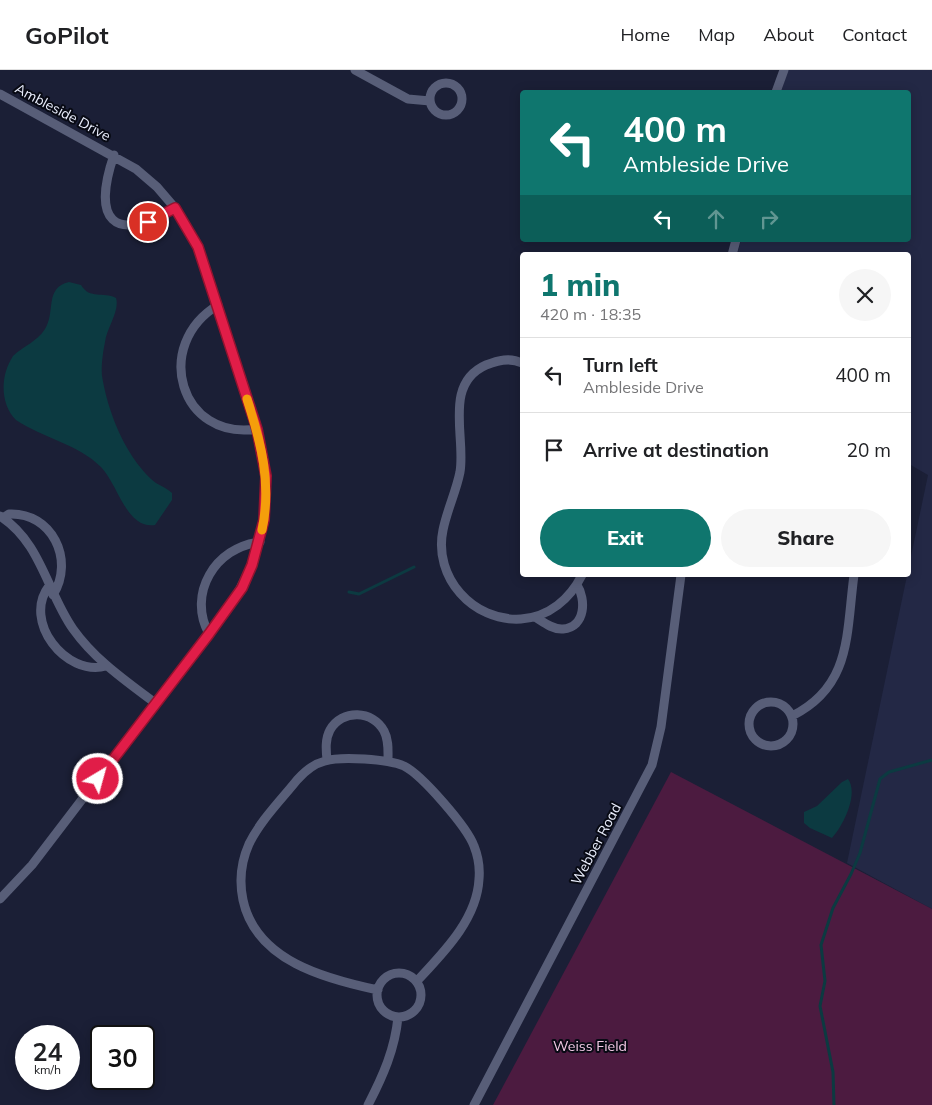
<!DOCTYPE html>
<html lang="en">
<head>
<meta charset="utf-8">
<style>
  body { margin:0; font-family:Mulish,sans-serif; background:#f6f6f6; color:#202124; height:100vh; display:flex; flex-direction:column; font-size:19px; white-space:nowrap }
  * { box-sizing:border-box; margin:0 }
  p { font-size:16px; color:#757577 }
  .icon { flex:none; width:28px; height:28px; fill:none; stroke:currentColor; stroke-width:2; stroke-linecap:round; stroke-linejoin:round }
  .map { position:relative; flex:1; overflow:hidden }
  .sheet { position:absolute; left:520px; top:182px; width:391px; height:325px; display:flex; flex-direction:column; background:#fff; border-radius:5px; box-shadow:0 2px 12px #0003 }
  .sheet>* { flex:none }
  .hud { position:absolute; left:520px; top:20px; width:391px; height:152px; border-radius:5px; box-shadow:0 2px 12px #0003; background:#0f766e; color:#fff; overflow:hidden }
  .speed { position:absolute; left:15px; top:955px; display:flex; gap:10px; font-size:25px; font-weight:700; text-align:center }
  .speed>* { display:grid; place-content:center; width:65px; height:65px; border-radius:50%; background:#fff; box-shadow:0 2px 12px #0003; line-height:1 }
  .speed small { font-size:12px; font-weight:400 }
  .speed .limit { border:2px solid #111; border-radius:8px; background:#fff; color:#111 }
  .pin { position:absolute; display:grid; place-items:center; width:42px; height:42px; color:#fff; margin:-21px; border:2px solid #fff; border-radius:50%; box-shadow:0 1px 5px #0007 }
  .me { position:absolute; width:55px; margin:-28px; rotate:37deg; stroke-linejoin:round; filter:drop-shadow(0 0 4px #0008) }
  .turn { display:flex; align-items:center; gap:18px; height:105px; padding:0 20px; font-size:22px }
  .turn .icon { width:65px; height:65px; stroke-width:2.5 }
  .turn b { display:block; font-size:35px; line-height:42px }
  .lanes { display:flex; align-items:center; height:48px; padding:0 20px; background:#0003; justify-content:center; gap:25px; direction:ltr }
  .lanes .off { opacity:.35 }
  .round { display:grid; place-items:center; flex:none; width:52px; height:52px; border-radius:26px; background:#f6f6f6 }
  .head { display:flex; align-items:center; justify-content:space-between; height:85px; padding:0 20px }
  h1 { font-size:30px; font-weight:800; line-height:38px; color:#0f766e }
  .primary-button { display:flex; gap:10px; margin-top:auto; padding:10px 20px }
  .primary-button a { flex:1; height:58px; border-radius:30px; background:#0f766e; color:#fff; font-size:20px; font-weight:800; line-height:58px; text-align:center }
  .primary-button a+a { background:#f6f6f6; color:#202124 }
  ul { padding:0; list-style:none }
  li { display:flex; align-items:center; gap:15px; height:75px; padding:0 20px; border-top:1px solid #e0e0e0 }
  li div { flex:1 }
  li b { display:block; font-size:19px }
  li em { font-style:normal }
  header { display:flex; align-items:center; gap:30px; box-sizing:border-box; height:70px; padding:0 25px; background:#fff; border-bottom:1px solid #e0e0e0 }
  header strong { font-size:24px }
  nav { display:flex; gap:28px; margin-inline-start:auto; font-size:18px }
  .map>svg:first-child { display:block }
  .built { fill:#232845 }
  .green { fill:#4c1b40 }
  .water { fill:#0c3a41 }
  .lines { fill:none; stroke-linecap:round; stroke-linejoin:round }
  .stream { stroke:#0c3a41; stroke-width:3 }
  .street { stroke:#585e78; stroke-width:9 }
  .route-casing { stroke:#92132f; stroke-width:12 }
  .route { stroke:#e11d48; stroke-width:9 }
  .slow { stroke:#f59e0b; stroke-width:9 }
  .labels { text-anchor:middle; stroke-width:4; stroke-linejoin:round; paint-order:stroke }
  .street-label { font-size:14px; fill:#ebeffe; stroke:#080a14 }
  .park-label { font-size:14px; fill:#f5cae7; stroke:#080a14 }
</style>
</head>
<body>
<header>
<strong>GoPilot</strong>
<nav><a>Home</a><a>Map</a><a>About</a><a>Contact</a></nav>
</header>
<div class="map">
<svg width="932" height="1035" viewBox="0 0 932 1035">
  <rect width="100%" height="100%" fill="#1b1f36"/>
  <path class="built" d="M 788,0 L 932,0 L 932,839 L 847,793 L 928,405 L 909,394 L 909,185 L 737,185 L 741,170 L 909,170 L 909,22 L 781,22 Z"/>
  <path class="green" d="M 671,702 L 932,839 L 932,1035 L 493,1035 Z"/>
  <path class="water" d="M 69,212 L 81,215 C 90,230 103,221 116,228 C 120,241 107,257 105,272 C 103,282 101,296 102,306 C 108,342 124,383 151,409 C 157,415 166,417 172,423 L 172,430 L 155,455 C 126,459 119,416 101,397 C 78,374 43,368 16,350 C 0,334 0,306 13,286 C 23,276 37,272 45,259 C 56,242 44,218 69,212 Z
    M 848,709 C 859,724 843,756 832,768 L 810,758 L 804,753 L 804,742 L 817,736 L 842,712 Z"/>
  <g class="lines">
    <path class="stream" d="M 349,522 L 359,524 L 414,497
      M 834,1035 L 833,1002 L 820,936 L 825,911 L 821,875 L 833,838 L 851,804 L 860,783 L 880,709 L 889,702 L 932,690"/>
    <path class="street" d="M 355,0 L 408,29 L 430,31
      M430 29a16 16 0 1 1 32 0a16 16 0 1 1-32 0Z
      M 776,22 L 784,0
      M 0,24 L 136,99 L 157,117 L 175,138 L 198,177 L 257,359 C 273,426 267,479 229,537 L 32,795 L 0,829
      M 114,85 C 92,149 112,175 175,138
      M 732,185 L 736,170
      M 218,235 C 152,275 180,371 257,359
      M 522,293 C 510,287 498,290 486,295 C 443,314 466,367 460,402 C 456,422 447,440 443,460 C 433,507 473,552 521,549 C 549,547 570,529 582,505
      M 0,446 C 41,472 47,522 73,559 C 95,590 126,611 155,633
      M 3,448 L 9,444 C 52,442 75,490 53,525
      M 49,516 C 22,551 66,607 106,596
      M 535,547 C 543,552 553,560 563,559 C 586,557 586,529 577,515
      M 209,564 C 187,524 215,477 260,472
      M749 654a22 22 0 1 1 44 0a22 22 0 1 1-44 0Z
      M 792,646 C 852,616 846,564 854,505
      M 327,690 C 326,680 325,669 330,660 C 342,639 373,640 384,661 C 389,670 388,681 388,691
      M377 925a22 22 0 1 1 44 0a22 22 0 1 1-44 0Z
      M 378,920 C 326,909 256,891 243,830 C 239,811 241,792 249,774 C 260,751 281,730 297,710 C 305,701 313,694 325,691 C 341,686 388,689 404,696 C 422,705 467,757 474,776 C 478,786 480,798 479,809 C 477,850 442,884 417,911
      M 368,1035 C 383,1006 395,979 398,947
      M 474,1035 L 652,695 L 661,657 L 681,505"/>
  </g>
  <g class="lines">
    <defs>
      <path id="route" d="M 98,709 L 209,564 L 242,518 L 252,495 L 264,450 L 266,406 L 257,359 L 198,177 L 175,138 L 148,152"/>
    </defs>
    <use href="#route" class="route-casing"/>
    <use href="#route" class="route"/>
    <path class="slow" d="M 247,329 C 261,372 272,414 262,460"/>
  </g>
  <g class="labels">
    <g class="street-label">
      <text transform="translate(63 42) rotate(28)" y="5">Ambleside Drive</text>
      <text transform="translate(596 774) rotate(-62)" y="5">Webber Road</text>
    </g>
    <g class="park-label">
      <text x="590" y="981">Weiss Field</text>
    </g>
  </g>
</svg>
<div class="speed"><div>24<small>km/h</small></div><div class="limit">30</div></div>
<div class="pin" style="left:148px;top:152px;background:#d93025"><svg class="icon" aria-label="arrive" viewBox="0 0 24 24"><path d="M6 21V4h12l-3 4 3 4H6"/></svg></div>
<svg class="me" style="left:98px;top:709px" viewBox="-20 -20 40 40"><circle r="17" fill="#e11d48" stroke="#fff" stroke-width="3"/><path d="M0-11L8 9 0 5-8 9z" fill="#fff"/></svg>
<div class="hud">
<div class="turn"><svg class="icon" aria-label="left" viewBox="0 0 24 24"><path d="M17 20v-9H6M10 6l-5 5 5 5"/></svg><div><b>400 m</b>Ambleside Drive</div></div>
<div class="lanes"><svg class="icon" aria-label="left" viewBox="0 0 24 24"><path d="M17 20v-9H6M10 6l-5 5 5 5"/></svg><svg class="icon off" aria-label="ahead" viewBox="0 0 24 24"><path d="M12 20V5M6 11l6-6 6 6"/></svg><svg class="icon off" aria-label="right" viewBox="0 0 24 24"><path d="M7 20v-9h11M14 6l5 5-5 5"/></svg></div>
</div>
<section class="sheet">
<div class="head"><div><h1>1 min</h1><p>420 m · 18:35</p></div><a class="round"><svg class="icon" aria-label="close" viewBox="0 0 24 24"><path d="M6 6l12 12M18 6L6 18"/></svg></a></div>
<ul>
<li><svg class="icon" aria-label="left" viewBox="0 0 24 24"><path d="M17 20v-9H6M10 6l-5 5 5 5"/></svg><div><b>Turn left</b><p>Ambleside Drive</p></div><em>400 m</em></li>
<li><svg class="icon" aria-label="arrive" viewBox="0 0 24 24"><path d="M6 21V4h12l-3 4 3 4H6"/></svg><div><b>Arrive at destination</b></div><em>20 m</em></li>
</ul>
<div class="primary-button"><a>Exit</a><a>Share</a></div>
</section>
</div>
</body>
</html>
